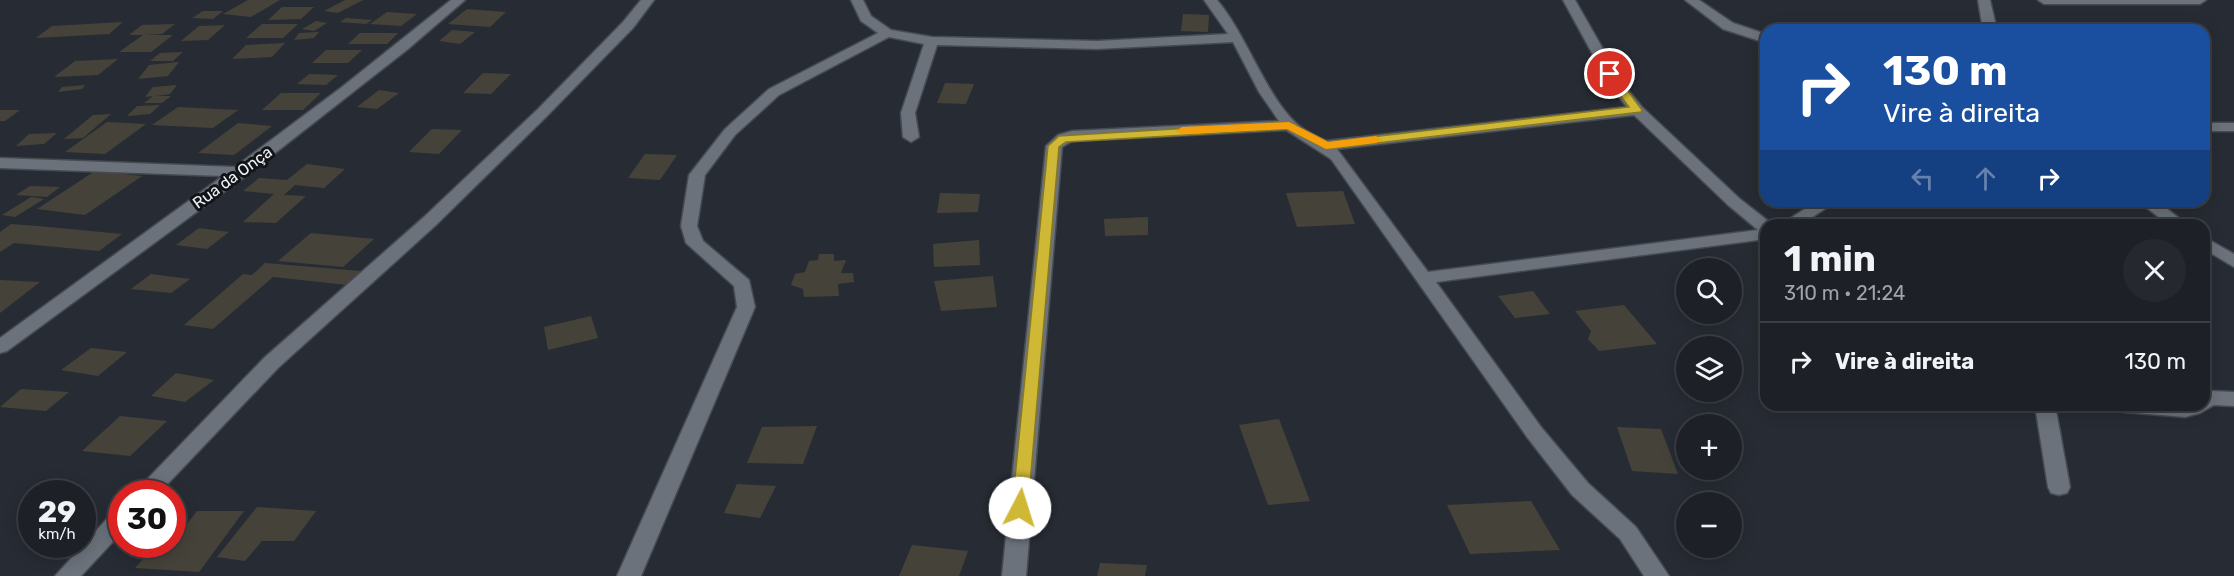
<!DOCTYPE html>
<html lang="pt">
<head>
<meta charset="utf-8">
<style>
  body { margin:0; font-family:Rubik,sans-serif; background:#25292f; color:#f1f3f6; height:100vh; display:flex; flex-direction:column; font-size:22px; white-space:nowrap }
  * { box-sizing:border-box; margin:0 }
  p { font-size:20px; color:#a0a3a7 }
  .icon { flex:none; width:33px; height:33px; fill:none; stroke:currentColor; stroke-width:2; stroke-linecap:round; stroke-linejoin:round }
  .map { position:relative; flex:1; overflow:hidden }
  .side { position:absolute; left:1760px; top:219px; width:450px; height:192px; display:flex; flex-direction:column; background:#1d2127; border-radius:18px; box-shadow:0 3px 15px #0003,0 0 0 2px #3b3e44 }
  .side>* { flex:none }
  .top-card { position:absolute; left:1760px; top:24px; width:450px; height:183px; border-radius:18px; box-shadow:0 3px 15px #0003,0 0 0 2px #3b3e44; background:#1a4fa0; color:#fff; overflow:hidden }
  .buttons { position:absolute; left:1676px; top:258px; display:grid; gap:12px }
  .buttons a { display:grid; place-items:center; width:66px; height:66px; border-radius:50%; background:#1d2127; box-shadow:0 3px 15px #0003,0 0 0 2px #3b3e44; font-size:30px }
  .speed { position:absolute; left:18px; top:480px; display:flex; gap:12px; font-size:30px; font-weight:700; text-align:center }
  .speed>* { display:grid; place-content:center; width:78px; height:78px; border-radius:50%; background:#1d2127; box-shadow:0 3px 15px #0003,0 0 0 2px #3b3e44; line-height:1 }
  .speed small { font-size:15px; font-weight:400 }
  .speed .limit { border:9px solid #d22; background:#fff; color:#111 }
  .pin { position:absolute; display:grid; place-items:center; width:51px; height:51px; color:#fff; margin:-26px; border:3px solid #fff; border-radius:50%; box-shadow:0 2px 6px #0007 }
  .me { position:absolute; width:66px; margin:-33px; rotate:5deg; stroke-linejoin:round; filter:drop-shadow(0 0 4px #0008) }
  .turn { display:flex; align-items:center; gap:21px; height:126px; padding:0 24px; font-size:27px }
  .turn .icon { width:78px; height:78px; stroke-width:2.5 }
  .turn b { display:block; font-size:42px; line-height:51px }
  .lanes { display:flex; align-items:center; height:57px; padding:0 24px; background:#0003; justify-content:center; gap:30px; direction:ltr }
  .lanes .off { opacity:.35 }
  .round { display:grid; place-items:center; flex:none; width:63px; height:63px; border-radius:32px; background:#25292f }
  .head { display:flex; align-items:center; justify-content:space-between; height:102px; padding:0 24px }
  h1 { font-size:36px; font-weight:700; line-height:45px }
  ul { padding:0; list-style:none }
  li { display:flex; align-items:center; gap:18px; height:78px; padding:0 24px; border-top:2px solid #3b3e44 }
  li div { flex:1 }
  li b { display:block; font-size:22px }
  li em { font-style:normal }
  .map>svg:first-child { display:block }
  .building { fill:#454339 }
  .lines { fill:none; stroke-linecap:round; stroke-linejoin:round }
  .minor-casing { stroke:#464b51; stroke-width:3 }
  .minor { fill:#6b727b; fill-rule:evenodd }
  .route { fill:#d0b837; stroke:#877824; stroke-width:1.5 }
  .slow { fill:#f59e0b }
  .labels { text-anchor:middle; stroke-width:6; stroke-linejoin:round; paint-order:stroke }
  .street-label { font-size:16px; fill:#f0f4f9; stroke:#121418 }
</style>
</head>
<body>
<div class="map">
<svg width="2234" height="576" viewBox="0 0 2234 576">
  <rect width="100%" height="100%" fill="#272c34"/>
  <path class="building" d="M 248,0 L 280,0 L 251,17 L 223,14 Z
    M 345,0 L 363,0 L 338,13 L 324,11 Z
    M 282,7 L 314,7 L 301,19 L 268,20 Z
    M 467,9 L 506,12 L 490,27 L 448,24 Z
    M 203,11 L 223,11 L 213,19 L 192,18 Z
    M 387,12 L 417,14 L 401,26 L 370,24 Z
    M 1183,14 L 1209,15 L 1208,32 L 1181,31 Z
    M 346,18 L 372,20 L 366,24 L 340,22 Z
    M 316,21 L 327,23 L 314,31 L 302,29 Z
    M 123,22 L 109,34 L 36,38 L 52,26 Z
    M 175,24 L 162,34 L 145,35 L 173,35 L 151,52 L 119,52 L 143,35 L 129,35 L 142,25 Z
    M 262,24 L 298,24 L 283,38 L 246,38 Z
    M 225,25 L 208,40 L 181,41 L 199,26 Z
    M 452,30 L 475,32 L 460,44 L 439,41 Z
    M 319,32 L 314,38 L 294,40 L 299,33 Z
    M 360,33 L 398,33 L 387,44 L 348,44 Z
    M 285,43 L 272,57 L 232,59 L 246,45 Z
    M 326,50 L 362,50 L 348,63 L 312,63 Z
    M 183,52 L 173,61 L 150,61 L 160,53 Z
    M 118,59 L 98,75 L 54,77 L 75,61 Z
    M 179,62 L 168,76 L 138,79 L 149,65 Z
    M 483,73 L 511,74 L 491,94 L 463,93 Z
    M 309,74 L 338,75 L 326,85 L 297,84 Z
    M 945,83 L 974,84 L 966,104 L 937,103 Z
    M 85,85 L 82,89 L 58,92 L 62,87 Z
    M 177,85 L 170,94 L 156,96 L 171,96 L 162,103 L 144,103 L 153,96 L 145,97 L 153,87 Z
    M 379,90 L 399,93 L 377,109 L 357,107 Z
    M 281,93 L 321,93 L 303,110 L 262,110 Z
    M 160,105 L 150,114 L 127,116 L 137,106 Z
    M 178,107 L 238,110 L 213,128 L 152,125 Z
    M 0,110 L 20,110 L 5,121 L 0,121 Z
    M 111,114 L 83,138 L 64,139 L 93,115 Z
    M 107,122 L 146,124 L 105,154 L 65,152 Z
    M 238,123 L 272,126 L 234,155 L 198,153 Z
    M 432,129 L 462,130 L 439,154 L 409,152 Z
    M 57,133 L 44,144 L 16,146 L 29,134 Z
    M 645,154 L 677,155 L 660,180 L 628,178 Z
    M 307,164 L 345,169 L 324,188 L 295,185 L 284,195 L 306,196 L 276,223 L 243,222 L 274,194 L 243,191 L 259,178 L 287,180 Z
    M 95,171 L 142,176 L 85,215 L 37,209 Z
    M 30,186 L 60,187 L 47,197 L 16,195 Z
    M 1343,191 L 1355,224 L 1297,227 L 1286,193 Z
    M 940,193 L 980,194 L 978,212 L 937,213 Z
    M 31,197 L 44,199 L 15,217 L 2,215 Z
    M 1148,217 L 1148,235 L 1105,236 L 1104,219 Z
    M 11,224 L 38,226 L 122,234 L 99,251 L 14,243 L 0,252 L 0,232 Z
    M 199,228 L 229,232 L 207,249 L 176,245 Z
    M 311,233 L 374,239 L 343,267 L 278,261 Z
    M 979,240 L 980,265 L 934,267 L 933,244 Z
    M 819,254 L 834,254 L 834,261 L 846,260 L 841,273 L 853,273 L 854,282 L 838,284 L 839,296 L 804,297 L 803,289 L 791,285 L 795,274 L 805,272 L 809,261 L 818,260 Z
    M 265,263 L 361,271 L 347,285 L 273,277 L 213,329 L 184,325 L 243,274 L 252,275 Z
    M 151,274 L 190,279 L 171,293 L 131,289 Z
    M 993,276 L 997,307 L 941,311 L 934,281 Z
    M 0,280 L 40,282 L 0,313 Z
    M 1533,291 L 1550,314 L 1515,318 L 1498,296 Z
    M 1624,305 L 1657,344 L 1599,351 L 1588,339 L 1591,331 L 1575,311 Z
    M 591,316 L 598,338 L 548,350 L 544,327 Z
    M 91,348 L 127,352 L 98,376 L 61,370 Z
    M 176,373 L 214,380 L 185,402 L 151,396 Z
    M 21,389 L 69,392 L 46,411 L 0,407 Z
    M 120,416 L 167,421 L 130,456 L 82,451 Z
    M 1279,419 L 1310,501 L 1268,505 L 1239,425 Z
    M 817,426 L 803,464 L 747,463 L 762,427 Z
    M 1617,427 L 1661,429 L 1678,474 L 1632,471 Z
    M 737,484 L 776,486 L 760,518 L 724,513 Z
    M 1531,501 L 1560,550 L 1470,554 L 1447,505 Z
    M 257,507 L 316,511 L 294,541 L 262,541 L 245,561 L 217,557 Z
    M 197,511 L 244,511 L 199,572 L 135,568 L 149,553 L 164,554 Z
    M 912,545 L 968,551 L 959,576 L 899,576 Z
    M 1100,563 L 1147,565 L 1145,576 L 1097,576 Z"/>
  <g class="lines">
    <defs>
      <path id="minor" d="M 451,0 L 465,0 L 408,49 L 247,175 L 7,351 L 0,353 L 0,338 L 223,176 L 0,168 L 0,158 L 235,167 L 342,87 Z
        M 641,0 L 654,0 L 633,28 L 548,115 L 436,225 L 278,368 L 158,494 L 133,494 L 264,358 L 424,217 L 538,109 L 623,22 Z
        M 851,0 L 863,0 L 871,16 L 891,30 L 932,37 L 1097,41 L 1228,34 L 1204,0 L 1217,0 C 1247,35 1266,97 1298,125 C 1306,132 1316,136 1326,141 L 1627,107 L 1610,86 L 1563,0 L 1575,0 L 1623,84 L 1642,107 L 1740,199 L 1772,224 L 1766,225 L 1766,239 L 1436,282 L 1541,427 L 1588,483 L 1636,527 L 1669,576 L 1644,576 L 1620,539 L 1572,495 L 1527,437 L 1331,159 L 1286,130 L 1072,141 L 1062,147 L 1026,576 L 1002,576 L 1046,146 L 1058,135 L 1072,131 L 1279,121 L 1259,92 L 1233,42 L 1097,49 L 937,45 L 915,113 L 919,137 L 911,142 L 903,137 L 901,113 L 924,44 L 889,37 L 779,95 L 735,135 L 705,175 L 697,226 L 703,241 L 749,280 L 755,307 L 641,576 L 617,576 L 737,307 L 734,286 L 686,243 L 681,226 L 689,175 L 725,129 L 769,89 L 878,33 L 861,21 ZM 1634,115 L 1728,205 L 1758,230 L 1428,272 L 1337,149 Z
        M 1685,0 L 1699,0 L 1733,23 L 1766,34 L 1766,43 L 1723,29 Z
        M 1978,0 L 1990,0 L 1997,30 L 1983,30 Z
        M 2038,0 L 2206,0 L 2200,4 L 2044,4 Z
        M 2204,123 L 2234,123 L 2234,131 L 2204,131 Z
        M 1817,201 L 1837,201 L 1800,225 L 1780,225 Z
        M 2138,201 L 2157,201 L 2188,225 L 2169,225 Z
        M 2204,237 L 2234,254 L 2234,267 L 2204,249 Z
        M 2212,391 L 2234,392 L 2234,406 L 2214,405 L 2200,413 L 2185,417 L 2124,412 L 2117,410 L 2114,405 L 2204,405 L 2204,394 Z
        M 2035,405 L 2055,405 L 2070,487 L 2067,493 L 2059,495 L 2051,493 L 2048,487 Z
        M 122,509 L 122,532 L 81,576 L 55,576 L 114,511 Z"/>
    </defs>
    <use href="#minor" class="minor-casing"/>
    <use href="#minor" class="minor"/>
  </g>
  <path class="route" d="M 1606,71 L 1613,71 L 1642,110 L 1641,112 L 1326,149 L 1287,129 L 1066,142 L 1059,147 L 1028,508 L 1026,513 L 1014,513 L 1012,508 L 1048,146 L 1059,136 L 1289,122 L 1328,142 L 1629,107 L 1604,74 Z"/>
  <path class="slow" d="M 1289,122 L 1328,142 L 1376,136 L 1382,140 L 1376,143 L 1326,149 L 1287,129 L 1182,134 L 1176,131 L 1182,127 Z"/>
  <g class="labels">
    <g class="street-label">
      <text transform="translate(232 177) rotate(-36)" y="6">Rua da Onça</text>
    </g>
  </g>
</svg>
<div class="buttons">
<a><svg class="icon" aria-label="search" viewBox="0 0 24 24"><circle cx="10" cy="10" r="6"/><path d="M15 15l6 6"/></svg></a>
<a><svg class="icon" aria-label="layers" viewBox="0 0 24 24"><path d="M12 4l9 5-9 5-9-5zM3 14l9 5 9-5"/></svg></a>
<a>+</a>
<a>−</a>
</div>
<div class="speed"><div>29<small>km/h</small></div><div class="limit">30</div></div>
<div class="pin" style="left:1610px;top:74px;background:#d93025"><svg class="icon" aria-label="arrive" viewBox="0 0 24 24"><path d="M6 21V4h12l-3 4 3 4H6"/></svg></div>
<svg class="me" style="left:1020px;top:508px" viewBox="-20 -20 40 40"><circle r="19" fill="#fff"/><path d="M0-13L10 11 0 6-10 11z" fill="#d0b837"/></svg>
<div class="top-card">
<div class="turn"><svg class="icon" aria-label="right" viewBox="0 0 24 24"><path d="M7 20v-9h11M14 6l5 5-5 5"/></svg><div><b>130 m</b>Vire à direita</div></div>
<div class="lanes"><svg class="icon off" aria-label="left" viewBox="0 0 24 24"><path d="M17 20v-9H6M10 6l-5 5 5 5"/></svg><svg class="icon off" aria-label="ahead" viewBox="0 0 24 24"><path d="M12 20V5M6 11l6-6 6 6"/></svg><svg class="icon" aria-label="right" viewBox="0 0 24 24"><path d="M7 20v-9h11M14 6l5 5-5 5"/></svg></div>
</div>
<section class="side">
<div class="head"><div><h1>1 min</h1><p>310 m · 21:24</p></div><a class="round"><svg class="icon" aria-label="close" viewBox="0 0 24 24"><path d="M6 6l12 12M18 6L6 18"/></svg></a></div>
<ul>
<li><svg class="icon" aria-label="right" viewBox="0 0 24 24"><path d="M7 20v-9h11M14 6l5 5-5 5"/></svg><div><b>Vire à direita</b></div><em>130 m</em></li>
</ul>
</section>
</div>
</body>
</html>
